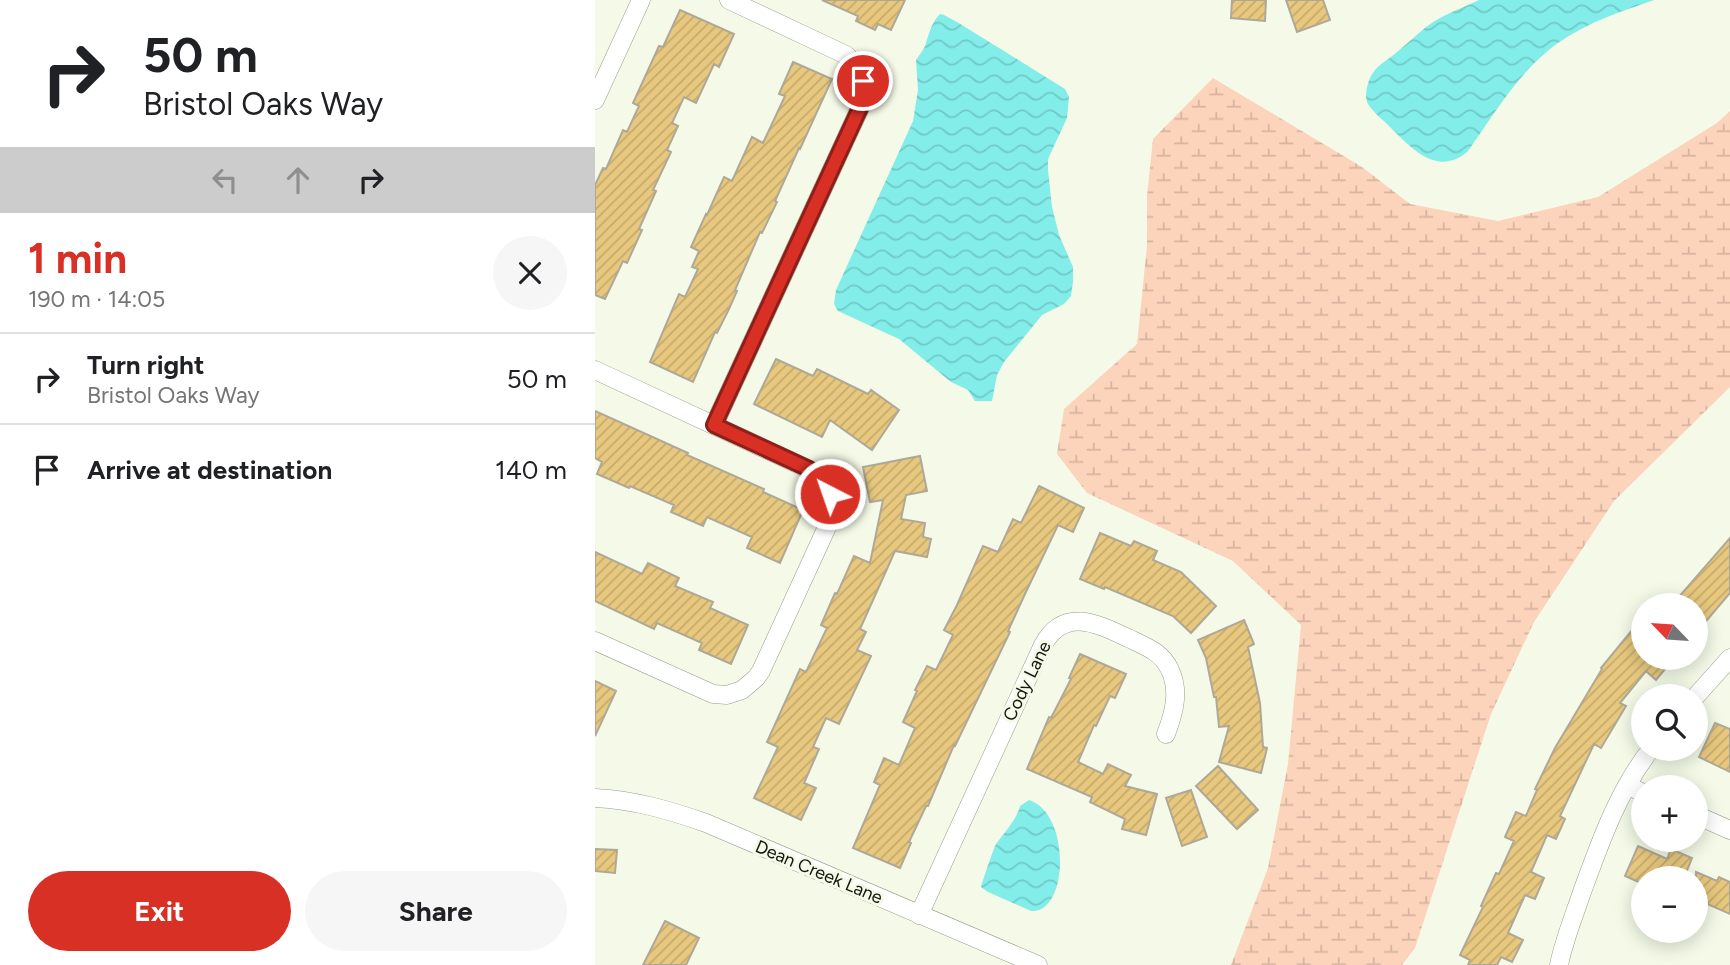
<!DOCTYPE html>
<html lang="en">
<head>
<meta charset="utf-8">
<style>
  body { margin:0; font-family:Figtree,sans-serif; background:#f6f6f6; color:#202124; height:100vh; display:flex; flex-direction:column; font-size:26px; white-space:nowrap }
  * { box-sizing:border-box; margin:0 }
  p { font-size:23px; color:#757577 }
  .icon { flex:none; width:38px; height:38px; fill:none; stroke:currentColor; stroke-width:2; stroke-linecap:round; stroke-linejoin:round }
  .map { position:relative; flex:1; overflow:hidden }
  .details { display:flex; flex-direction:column; background:#fff; width:595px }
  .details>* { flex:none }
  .hud { background:#fff; color:#202124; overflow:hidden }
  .needle { width:46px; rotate:295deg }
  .fabs { position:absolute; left:1036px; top:593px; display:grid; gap:14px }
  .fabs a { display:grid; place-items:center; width:77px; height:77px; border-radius:50%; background:#fff; box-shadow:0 4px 18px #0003; font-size:35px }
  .pin { position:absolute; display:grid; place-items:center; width:60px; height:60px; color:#fff; margin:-30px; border:4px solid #fff; border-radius:50%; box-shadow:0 2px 7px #0007 }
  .me { position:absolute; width:77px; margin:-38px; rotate:319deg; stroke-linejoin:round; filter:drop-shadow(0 0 5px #0008) }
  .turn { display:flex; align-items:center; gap:24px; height:147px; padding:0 28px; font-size:32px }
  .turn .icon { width:91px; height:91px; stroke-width:2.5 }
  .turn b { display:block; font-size:49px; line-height:60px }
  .lanes { display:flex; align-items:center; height:66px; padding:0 28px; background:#0003; justify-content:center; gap:35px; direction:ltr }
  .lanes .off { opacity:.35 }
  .round { display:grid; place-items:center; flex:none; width:74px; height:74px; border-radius:37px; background:#f6f6f6 }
  .headline { display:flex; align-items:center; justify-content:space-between; height:119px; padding:0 28px }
  h1 { font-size:42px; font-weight:700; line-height:52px; color:#d93025 }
  .primary-button { display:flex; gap:14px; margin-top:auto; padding:14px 28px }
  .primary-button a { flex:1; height:80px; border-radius:42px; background:#d93025; color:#fff; font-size:28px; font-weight:700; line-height:80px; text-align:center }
  .primary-button a+a { background:#f6f6f6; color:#202124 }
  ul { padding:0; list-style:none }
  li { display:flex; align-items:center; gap:21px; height:91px; padding:0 28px; border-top:2px solid #e0e0e0 }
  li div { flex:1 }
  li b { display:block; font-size:26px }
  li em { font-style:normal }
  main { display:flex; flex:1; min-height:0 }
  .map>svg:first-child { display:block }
  .wetland { fill:url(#wetland-marsh) }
  .water { fill:url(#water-waves) }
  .building { fill:url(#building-hatch); stroke:#b0a897; stroke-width:2 }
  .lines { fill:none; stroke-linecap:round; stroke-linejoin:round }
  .street-casing { stroke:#979d8b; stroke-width:19 }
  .street { stroke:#fff; stroke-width:18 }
  .route-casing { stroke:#8d1f18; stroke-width:18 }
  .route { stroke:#d93025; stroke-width:12 }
  .labels { text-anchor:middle; stroke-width:6; stroke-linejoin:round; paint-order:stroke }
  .street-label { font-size:18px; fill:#14160f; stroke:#f4fae7 }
</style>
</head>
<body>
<main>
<section class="details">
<div class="hud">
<div class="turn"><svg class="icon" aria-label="right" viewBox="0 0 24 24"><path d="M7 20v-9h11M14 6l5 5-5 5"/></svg><div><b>50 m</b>Bristol Oaks Way</div></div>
<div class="lanes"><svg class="icon off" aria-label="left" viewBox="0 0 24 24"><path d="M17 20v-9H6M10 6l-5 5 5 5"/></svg><svg class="icon off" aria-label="ahead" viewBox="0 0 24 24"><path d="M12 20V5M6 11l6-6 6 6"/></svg><svg class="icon" aria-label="right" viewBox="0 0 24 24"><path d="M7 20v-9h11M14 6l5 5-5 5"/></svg></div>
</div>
<div class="headline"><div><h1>1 min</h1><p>190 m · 14:05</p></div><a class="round"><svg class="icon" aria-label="close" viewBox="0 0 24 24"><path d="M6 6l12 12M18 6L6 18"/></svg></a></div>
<ul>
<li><svg class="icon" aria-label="right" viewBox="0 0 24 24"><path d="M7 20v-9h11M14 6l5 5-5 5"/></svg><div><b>Turn right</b><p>Bristol Oaks Way</p></div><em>50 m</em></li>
<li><svg class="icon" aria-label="arrive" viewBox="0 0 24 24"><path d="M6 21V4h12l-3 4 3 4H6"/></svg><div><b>Arrive at destination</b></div><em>140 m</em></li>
</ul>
<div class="primary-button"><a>Exit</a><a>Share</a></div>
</section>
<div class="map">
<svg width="1135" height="965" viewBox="0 0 1135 965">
  <defs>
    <pattern id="wetland-marsh" width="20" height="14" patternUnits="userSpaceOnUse" patternTransform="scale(1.75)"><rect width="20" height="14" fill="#fcd3bb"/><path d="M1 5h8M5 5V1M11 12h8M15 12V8" fill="none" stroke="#d7b4a0"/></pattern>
    <pattern id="water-waves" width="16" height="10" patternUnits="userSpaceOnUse" patternTransform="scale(1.75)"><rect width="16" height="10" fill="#83ede9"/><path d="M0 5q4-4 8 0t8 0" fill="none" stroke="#70cac7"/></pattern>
    <pattern id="building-hatch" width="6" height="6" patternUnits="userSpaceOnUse" patternTransform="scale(1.75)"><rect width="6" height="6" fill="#e7c87e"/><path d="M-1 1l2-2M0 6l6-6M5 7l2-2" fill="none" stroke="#c5ab6c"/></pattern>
  </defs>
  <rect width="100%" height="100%" fill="#f4fae7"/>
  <path class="wetland" d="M 618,78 L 767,167 L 815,204 L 903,221 L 1003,197 L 1122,123 L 1135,111 L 1135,387 L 1019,501 L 939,622 L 896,714 L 820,948 L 807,965 L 636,965 L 673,868 L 693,764 L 706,625 L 638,561 L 492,493 L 462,454 L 469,409 L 542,344 L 552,246 L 552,196 L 558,139 Z"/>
  <path class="water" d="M 884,0 L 1059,0 C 1027,11 994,22 966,41 C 926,68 900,113 873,151 C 843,178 816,148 795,127 C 788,120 778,112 773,104 C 769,96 772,85 775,78 C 780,66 793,60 802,52 C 812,44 821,35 831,27 C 847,15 867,8 884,0 Z
    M 345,14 L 349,15 L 362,22 L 470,89 L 474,97 L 472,118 L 453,159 L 453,170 L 457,207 L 464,235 L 478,267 L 478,282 L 476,296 L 469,304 L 447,315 L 409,362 L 402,375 L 397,401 L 380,401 L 373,390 L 356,382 L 304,339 L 243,311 L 239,304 L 241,290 L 318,121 L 323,90 L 321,60 C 324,55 328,51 330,46 C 334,34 336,23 345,14 Z
    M 434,800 C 476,813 474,914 436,911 L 393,892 L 386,887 C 387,883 399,847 401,844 C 409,833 422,819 425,806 Z"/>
  <path class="building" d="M 227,0 L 310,0 L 296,30 L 283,24 L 280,30 L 261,21 L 263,16 Z
    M 637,0 L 671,0 L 670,21 L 636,18 Z
    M 691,0 L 728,0 L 735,20 L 702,32 Z
    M 85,10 L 139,34 L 124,67 L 119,64 L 101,103 L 89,97 L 77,123 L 83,126 L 72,150 L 76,152 L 58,190 L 61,191 L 44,229 L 47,230 L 32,263 L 28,261 L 10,299 L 0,295 L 0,185 L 8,168 L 11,169 L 28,130 L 32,132 L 44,106 L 38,103 L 64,46 L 68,47 Z
    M 198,62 L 237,79 L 205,149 L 204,148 L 180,201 L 182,202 L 167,233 L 165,232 L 140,290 L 142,291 L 134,309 L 122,333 L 120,332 L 98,382 L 55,362 L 84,294 L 90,297 L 103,269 L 97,267 L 104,251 L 96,247 L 111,214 L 112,215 L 129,177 L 137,181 L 157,137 L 168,143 L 190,96 L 184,94 Z
    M 181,359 L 218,376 L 222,369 L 273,394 L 276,390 L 304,410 L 277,450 L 235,420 L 227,437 L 159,404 Z
    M 0,411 L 93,453 L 92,455 L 169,489 L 168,492 L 208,510 L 185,563 L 152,548 L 157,537 L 112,517 L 108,526 L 76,512 L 79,505 L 35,486 L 34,488 L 2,474 L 7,462 L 0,458 Z
    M 325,456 L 332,491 L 311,495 L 306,519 L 330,523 L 328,537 L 336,539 L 332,557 L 300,551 L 265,629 L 271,632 L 262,650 L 276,656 L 244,724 L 231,718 L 218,747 L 224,749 L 209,783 L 221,788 L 206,820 L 159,798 L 183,747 L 172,742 L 205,669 L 211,672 L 232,628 L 226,625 L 240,593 L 242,594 L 259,556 L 275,563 L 288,500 L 275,502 L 268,467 Z
    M 444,486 L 489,508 L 478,532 L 463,525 L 430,594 L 413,631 L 415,632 L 360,746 L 359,745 L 333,806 L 331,806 L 314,842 L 316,843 L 305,868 L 258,848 L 285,785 L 279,782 L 289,758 L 304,765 L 320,728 L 308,722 L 322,691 L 320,690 L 332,666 L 341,670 L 358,635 L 349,630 L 362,605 L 388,546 L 403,552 L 418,519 L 426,523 Z
    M 505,533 L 536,546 L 539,541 L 562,551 L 558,560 L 586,572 L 621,606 L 596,633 L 578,616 L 510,587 L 509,589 L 485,579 Z
    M 1135,538 L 1135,593 L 1101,633 L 1101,606 L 1076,606 Z
    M 0,552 L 47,574 L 53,563 L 84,578 L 80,586 L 118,602 L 115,608 L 153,625 L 136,664 L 104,650 L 107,643 L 62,623 L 59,629 L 0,601 Z
    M 649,620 L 659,644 L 653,647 L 665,703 L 668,747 L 672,748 L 666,773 L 624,762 L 634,726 L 624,727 L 621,697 L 619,697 L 611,658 L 603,640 Z
    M 1038,629 L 1048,637 L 1048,658 L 1079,658 L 1061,680 L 1051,671 L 1025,703 L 1031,706 L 1006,748 L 999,744 L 965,816 L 970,819 L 961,839 L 952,835 L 936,872 L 949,878 L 940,899 L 930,895 L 913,933 L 928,940 L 917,962 L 906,957 L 902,965 L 873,965 L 875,960 L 865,955 L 888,907 L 886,906 L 901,873 L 904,874 L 919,841 L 910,837 L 921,812 L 931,816 L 942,790 L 940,789 L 960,748 L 1007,669 L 1006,668 Z
    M 485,654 L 531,674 L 520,698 L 515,696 L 501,726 L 499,725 L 483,762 L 508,774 L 513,764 L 536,775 L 530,786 L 562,794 L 551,835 L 527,829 L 530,819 L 495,802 L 497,797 L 432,769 L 454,717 L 456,718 L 476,679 L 474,678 Z
    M 0,681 L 21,691 L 0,736 Z
    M 1120,723 L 1135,729 L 1135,772 L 1104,757 Z
    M 623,766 L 663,810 L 642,829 L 601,786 Z
    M 596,790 L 612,837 L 587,846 L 571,798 Z
    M 1043,846 L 1072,859 L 1076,849 L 1097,858 L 1089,878 L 1048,878 L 1048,884 L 1030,876 Z
    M 0,849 L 22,850 L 20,873 L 0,871 Z
    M 1101,872 L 1122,881 L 1124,877 L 1135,882 L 1135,914 L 1101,899 Z
    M 70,921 L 104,938 L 91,965 L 48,965 Z"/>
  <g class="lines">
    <defs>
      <path id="street" d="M 0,100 L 46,0
        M 0,370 L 213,469 C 235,483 241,503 232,527 L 166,671 L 161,678 L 147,690 L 132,695 L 118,694 L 0,641
        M 119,425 L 265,108 C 272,87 268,70 251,55 L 134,0
        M 1101,696 L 1135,658
        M 1032,785 L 1048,793
        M 0,798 C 39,800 74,810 111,823 L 443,965
        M 1101,815 L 1135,830
        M 324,915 L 448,645 C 469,606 503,624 533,638 C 550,646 567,652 575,670 C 585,691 579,713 571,734
        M 964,965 C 969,940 979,916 987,892 C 1005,843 1023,791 1056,749"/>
    </defs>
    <use href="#street" class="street-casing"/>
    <use href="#street" class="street"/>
  </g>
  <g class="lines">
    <defs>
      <path id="route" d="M 235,494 L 227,480 L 214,469 L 119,425 L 265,108 L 269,95 L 268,81"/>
    </defs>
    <use href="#route" class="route-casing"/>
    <use href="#route" class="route"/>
  </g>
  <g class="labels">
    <g class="street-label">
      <text transform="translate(432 681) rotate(-64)" y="6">Cody Lane</text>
      <text transform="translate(224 872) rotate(23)" y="6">Dean Creek Lane</text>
    </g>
  </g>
</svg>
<div class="fabs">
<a><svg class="needle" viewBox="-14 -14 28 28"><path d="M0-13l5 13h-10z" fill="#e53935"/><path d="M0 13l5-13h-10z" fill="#757577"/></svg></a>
<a><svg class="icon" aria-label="search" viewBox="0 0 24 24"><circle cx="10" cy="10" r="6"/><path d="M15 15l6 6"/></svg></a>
<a>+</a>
<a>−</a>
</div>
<div class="pin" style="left:268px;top:81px;background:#d93025"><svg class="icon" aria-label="arrive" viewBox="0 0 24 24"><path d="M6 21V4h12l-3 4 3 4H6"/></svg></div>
<svg class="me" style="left:235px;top:494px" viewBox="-20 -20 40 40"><circle r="17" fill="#d93025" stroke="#fff" stroke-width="3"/><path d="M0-11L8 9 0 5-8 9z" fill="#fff"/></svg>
</div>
</main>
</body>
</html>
